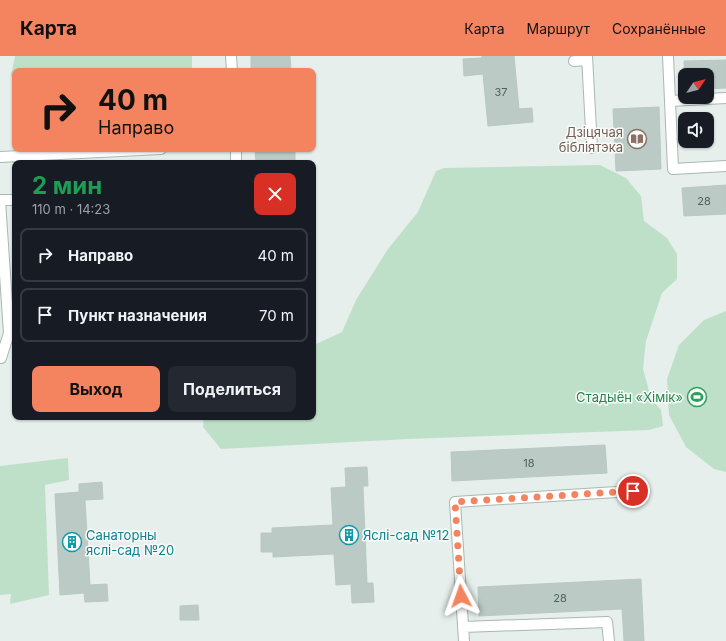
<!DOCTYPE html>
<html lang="ru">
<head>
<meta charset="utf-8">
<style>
  body { margin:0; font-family:Inter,sans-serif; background:#242831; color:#f1f3f6; height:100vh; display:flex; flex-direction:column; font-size:15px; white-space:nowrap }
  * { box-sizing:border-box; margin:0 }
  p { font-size:13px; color:#9ea1a6 }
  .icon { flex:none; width:22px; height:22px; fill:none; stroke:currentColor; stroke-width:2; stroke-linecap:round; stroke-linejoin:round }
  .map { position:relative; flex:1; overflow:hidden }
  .panel { position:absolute; left:12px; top:104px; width:304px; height:260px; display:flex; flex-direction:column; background:#171b24; border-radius:8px; box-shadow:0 1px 3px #0004 }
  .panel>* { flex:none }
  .hud { position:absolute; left:12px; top:12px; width:304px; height:84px; border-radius:8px; box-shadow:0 1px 3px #0004; background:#f4845f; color:#111; overflow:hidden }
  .needle { width:26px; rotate:55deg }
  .tools { position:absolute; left:678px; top:12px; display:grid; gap:8px }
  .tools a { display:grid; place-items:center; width:36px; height:36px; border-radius:8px; background:#171b24; box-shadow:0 1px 3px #0004; font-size:20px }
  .pin { position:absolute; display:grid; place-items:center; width:34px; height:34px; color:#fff; margin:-17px; border:2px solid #fff; border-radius:50%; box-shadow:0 1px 4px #0007 }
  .me { position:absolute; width:44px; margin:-22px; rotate:356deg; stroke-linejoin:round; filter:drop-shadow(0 0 3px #0008) }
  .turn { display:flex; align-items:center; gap:14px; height:84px; padding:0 20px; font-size:18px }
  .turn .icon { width:52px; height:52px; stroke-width:2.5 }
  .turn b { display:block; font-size:28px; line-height:34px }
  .round { display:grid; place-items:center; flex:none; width:42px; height:42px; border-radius:8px; background:#242831 }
  .headline { display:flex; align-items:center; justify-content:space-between; height:68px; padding:0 20px }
  h1 { font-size:24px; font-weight:700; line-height:30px; color:#1e9e55 }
  .cta { display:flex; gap:8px; margin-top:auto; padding:8px 20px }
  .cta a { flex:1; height:46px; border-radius:8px; background:#f4845f; color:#111; font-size:16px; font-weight:700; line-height:46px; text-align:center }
  .cta a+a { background:#242831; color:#f1f3f6 }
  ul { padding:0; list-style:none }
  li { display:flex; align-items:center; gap:12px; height:54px; margin:0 8px 6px; padding:0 12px; border:2px solid #363941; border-radius:8px }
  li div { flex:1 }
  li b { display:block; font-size:15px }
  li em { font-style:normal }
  header { display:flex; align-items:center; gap:24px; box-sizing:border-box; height:56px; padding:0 20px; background:#f4845f; color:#111 }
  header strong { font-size:19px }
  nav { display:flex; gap:22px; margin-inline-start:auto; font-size:14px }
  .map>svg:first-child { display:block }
  .green { fill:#bfe0c8 }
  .building { fill:#bbcac4; stroke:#b8c9c2 }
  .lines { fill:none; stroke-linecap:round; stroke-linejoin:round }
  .lane-casing { stroke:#a8b8b2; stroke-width:12 }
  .lane { stroke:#fff; stroke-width:10 }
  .route { stroke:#f4845f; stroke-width:7; stroke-dasharray:0 12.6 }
  .labels { text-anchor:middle; stroke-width:3; stroke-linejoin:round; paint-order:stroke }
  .number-label { font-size:11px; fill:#4a645c }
  .education-label { font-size:13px; fill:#785e54; stroke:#f7fbf9; text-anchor:end }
  .leisure-label { font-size:13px; fill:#27864d; stroke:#f7fbf9; text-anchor:end }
  .culture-label { font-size:13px; fill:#0d838f; stroke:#f7fbf9; text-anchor:start }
</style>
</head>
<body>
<header>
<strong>Карта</strong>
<nav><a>Карта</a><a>Маршрут</a><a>Сохранённые</a></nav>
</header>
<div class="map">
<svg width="726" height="585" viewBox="0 0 726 585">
  <rect width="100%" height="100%" fill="#e6efeb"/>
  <path class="green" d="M 15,0 L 192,0 L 192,12 L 191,15 L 15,15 L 15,27 L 14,26 L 11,19 Z
    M 600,109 L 626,122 L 641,140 L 644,165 L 667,182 L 677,198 L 677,223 L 662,237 L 646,285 L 643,313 L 651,342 L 661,354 L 663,370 L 649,374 L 408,383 L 221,393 L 203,371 L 204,361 L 313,361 L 313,286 L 316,288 L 342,276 L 356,244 L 388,193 L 418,156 L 436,115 L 444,112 Z
    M 726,255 L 726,416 L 714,413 L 686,391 L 669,359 L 667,323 L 679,289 L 704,264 Z
    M 68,402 L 69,424 L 45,429 L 49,539 L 10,548 L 11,538 L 0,539 L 0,410 Z"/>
  <path class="building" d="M 251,0 L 290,0 L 291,15 L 251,15 Z
    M 482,0 L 514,0 L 519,53 L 532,52 L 533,66 L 488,70 L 483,18 L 464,20 L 463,3 L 482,2 Z
    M 726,4 L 726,32 L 707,33 L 707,19 L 685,19 L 685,33 L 684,5 Z
    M 659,51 L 661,113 L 616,115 L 613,53 Z
    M 255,93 L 295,93 L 295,107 L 256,107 Z
    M 726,129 L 726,158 L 684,160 L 682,132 Z
    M 605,389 L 607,417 L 452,425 L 451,396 Z
    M 367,411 L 368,430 L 363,430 L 367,527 L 373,527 L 374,546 L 352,547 L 351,528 L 336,529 L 334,498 L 273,501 L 273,496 L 261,496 L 261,477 L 272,477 L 272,472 L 333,469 L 331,432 L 346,431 L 345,412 Z
    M 102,426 L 103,443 L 85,444 L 90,529 L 107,528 L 108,545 L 85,546 L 84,537 L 60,539 L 55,438 L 79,436 L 79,428 Z
    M 641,523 L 644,585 L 624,585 L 622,553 L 479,560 L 478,531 Z
    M 198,549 L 199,564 L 180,564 L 180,550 Z"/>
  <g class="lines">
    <defs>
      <path id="lane" d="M 231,0 L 232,15
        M 587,0 L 592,92
        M 668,0 L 670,45 L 726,42
        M 574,5 L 587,4
        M 670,45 L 673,113 L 726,110
        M 236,93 L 236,107
        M 0,101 L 161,93
        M 0,144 L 15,144
        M 0,145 L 9,277
        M 0,302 L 1,302 L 9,277 L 15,277
        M 463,571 L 607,566 L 609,585
        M 464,585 L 455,446 L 633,435"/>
    </defs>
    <use href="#lane" class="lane-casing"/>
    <use href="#lane" class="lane"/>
  </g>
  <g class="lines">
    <path class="route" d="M 461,540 L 455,446 L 633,435"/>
  </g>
  <defs>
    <symbol id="library-ring" viewBox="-11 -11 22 22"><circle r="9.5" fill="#f7fbf9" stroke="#8d6e63" stroke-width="1.5"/><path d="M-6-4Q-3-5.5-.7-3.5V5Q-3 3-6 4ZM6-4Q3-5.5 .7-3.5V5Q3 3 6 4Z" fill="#8d6e63"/></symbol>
    <symbol id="stadium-ring" viewBox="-11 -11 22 22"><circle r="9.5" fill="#f7fbf9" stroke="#2e9e5b" stroke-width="1.5"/><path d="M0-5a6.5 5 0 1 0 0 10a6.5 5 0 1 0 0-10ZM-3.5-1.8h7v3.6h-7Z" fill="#2e9e5b"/></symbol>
    <symbol id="building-ring" viewBox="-11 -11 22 22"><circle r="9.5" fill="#f7fbf9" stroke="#0f9aa8" stroke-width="1.5"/><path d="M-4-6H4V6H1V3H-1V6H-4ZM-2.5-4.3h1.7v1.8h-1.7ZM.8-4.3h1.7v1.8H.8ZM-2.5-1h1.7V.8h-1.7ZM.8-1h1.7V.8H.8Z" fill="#0f9aa8"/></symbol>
  </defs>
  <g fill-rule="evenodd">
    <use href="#library-ring" x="626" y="72" width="22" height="22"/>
    <use href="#stadium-ring" x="686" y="330" width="22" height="22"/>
    <use href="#building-ring" x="338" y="468" width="22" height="22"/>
    <use href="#building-ring" x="61" y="475" width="22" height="22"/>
  </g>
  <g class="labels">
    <g class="number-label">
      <text x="501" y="40">37</text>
      <text x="704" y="149">28</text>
      <text x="529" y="411">18</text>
      <text x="560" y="546">28</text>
    </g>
    <g class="education-label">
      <text x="623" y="81">Дзіцячая<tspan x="623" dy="15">бібліятэка</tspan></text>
    </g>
    <g class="leisure-label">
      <text x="683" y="346">Стадыён «Хімік»</text>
    </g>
    <g class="culture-label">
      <text x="86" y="484">Санаторны<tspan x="86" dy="15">яслі-сад №20</tspan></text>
      <text x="363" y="484">Яслі-сад №12</text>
    </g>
  </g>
</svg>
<div class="tools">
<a><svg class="needle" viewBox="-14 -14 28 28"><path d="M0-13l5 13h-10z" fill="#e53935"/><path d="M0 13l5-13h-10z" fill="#9ea1a6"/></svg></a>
<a><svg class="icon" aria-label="sound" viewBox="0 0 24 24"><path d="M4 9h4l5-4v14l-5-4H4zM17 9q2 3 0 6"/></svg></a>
</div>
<div class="pin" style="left:633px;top:435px;background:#d93025"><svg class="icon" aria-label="arrive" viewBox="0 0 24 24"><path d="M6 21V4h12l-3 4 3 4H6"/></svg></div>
<svg class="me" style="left:461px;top:540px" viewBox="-20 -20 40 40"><path d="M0-17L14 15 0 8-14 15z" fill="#f4845f" stroke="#fff" stroke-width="4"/></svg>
<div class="hud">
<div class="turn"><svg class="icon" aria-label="right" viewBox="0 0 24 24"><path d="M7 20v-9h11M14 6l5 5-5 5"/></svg><div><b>40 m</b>Направо</div></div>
</div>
<section class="panel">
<div class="headline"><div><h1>2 мин</h1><p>110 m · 14:23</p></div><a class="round" style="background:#d93025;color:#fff"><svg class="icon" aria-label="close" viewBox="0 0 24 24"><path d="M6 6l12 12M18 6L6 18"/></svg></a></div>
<ul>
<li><svg class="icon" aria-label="right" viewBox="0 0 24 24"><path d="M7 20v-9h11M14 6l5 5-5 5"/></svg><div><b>Направо</b></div><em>40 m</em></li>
<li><svg class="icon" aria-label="arrive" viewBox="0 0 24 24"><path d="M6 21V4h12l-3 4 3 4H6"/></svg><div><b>Пункт назначения</b></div><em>70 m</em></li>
</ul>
<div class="cta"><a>Выход</a><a>Поделиться</a></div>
</section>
</div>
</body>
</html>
